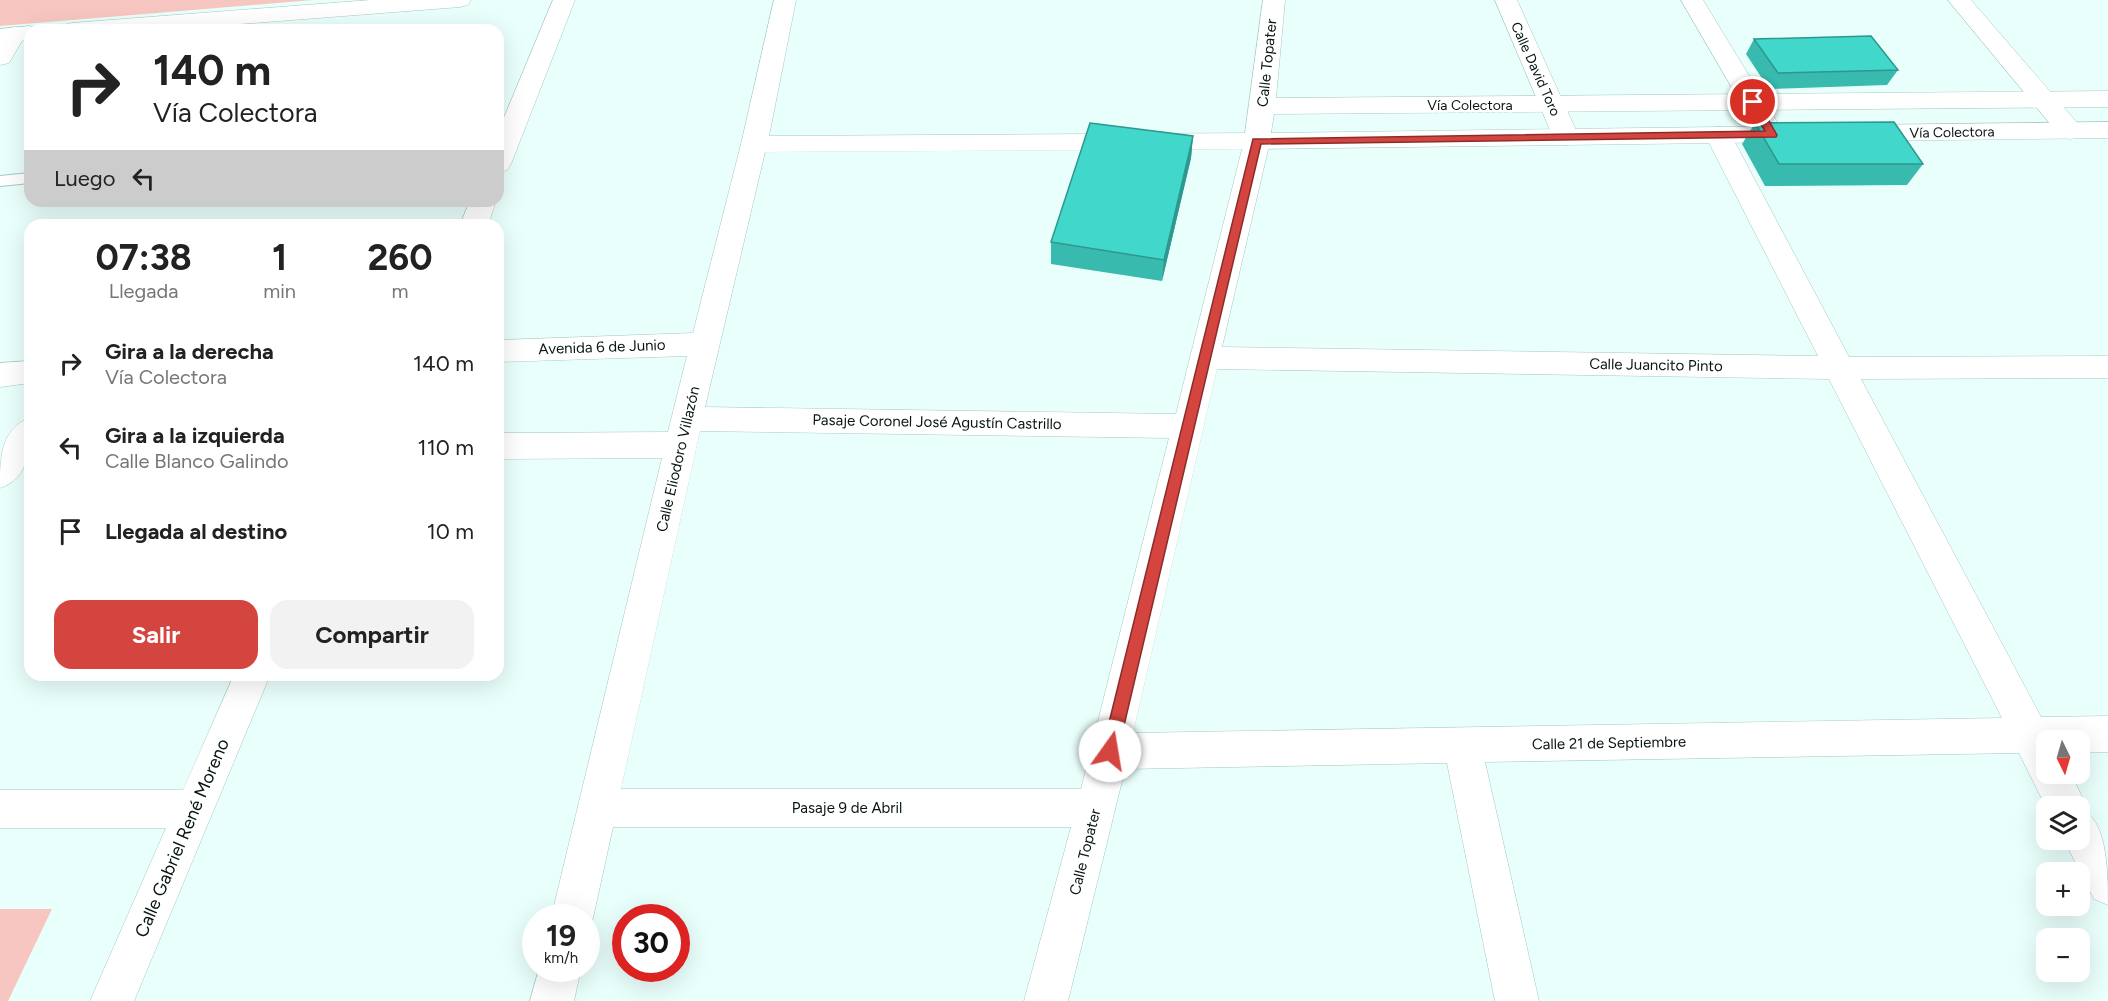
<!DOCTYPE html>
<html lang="es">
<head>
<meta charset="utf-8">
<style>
  body { margin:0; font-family:Figtree,sans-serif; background:#f2f2f2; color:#222; height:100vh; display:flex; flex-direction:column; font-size:22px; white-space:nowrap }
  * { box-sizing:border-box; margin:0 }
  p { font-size:20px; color:#767676 }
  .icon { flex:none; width:33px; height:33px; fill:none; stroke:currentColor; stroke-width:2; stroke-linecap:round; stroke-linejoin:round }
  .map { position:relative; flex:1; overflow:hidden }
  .panel { position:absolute; left:24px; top:219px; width:480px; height:462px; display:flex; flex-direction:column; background:#fff; border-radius:18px; box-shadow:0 6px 24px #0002 }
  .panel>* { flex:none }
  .hud { position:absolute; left:24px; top:24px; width:480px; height:183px; border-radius:18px; box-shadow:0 6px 24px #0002; background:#fff; color:#222; overflow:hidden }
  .needle { width:39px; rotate:175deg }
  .fabs { position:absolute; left:2036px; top:730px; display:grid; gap:12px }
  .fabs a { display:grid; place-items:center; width:54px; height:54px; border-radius:12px; background:#fff; box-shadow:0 6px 24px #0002; font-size:30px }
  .speed { position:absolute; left:522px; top:904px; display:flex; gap:12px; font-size:30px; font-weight:700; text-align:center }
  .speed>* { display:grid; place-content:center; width:78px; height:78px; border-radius:50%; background:#fff; box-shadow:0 6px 24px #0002; line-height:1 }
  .speed small { font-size:15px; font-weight:400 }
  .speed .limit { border:9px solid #d22; background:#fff; color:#111 }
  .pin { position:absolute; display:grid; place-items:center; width:51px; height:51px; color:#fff; margin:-26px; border:3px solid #fff; border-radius:50%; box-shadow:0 2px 6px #0007 }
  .me { position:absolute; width:66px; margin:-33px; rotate:13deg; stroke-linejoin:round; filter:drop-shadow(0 0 4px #0008) }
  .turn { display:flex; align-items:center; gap:21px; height:126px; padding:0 30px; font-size:27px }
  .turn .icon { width:78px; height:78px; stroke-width:2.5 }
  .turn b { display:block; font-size:42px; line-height:51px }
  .then { display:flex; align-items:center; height:57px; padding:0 30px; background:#0003; gap:12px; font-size:22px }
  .eta { display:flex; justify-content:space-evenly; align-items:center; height:102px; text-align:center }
  .eta b { font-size:36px; font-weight:700; line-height:42px }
  .action { display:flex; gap:12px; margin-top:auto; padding:12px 30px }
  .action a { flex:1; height:69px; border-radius:18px; background:#d44540; color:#fff; font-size:24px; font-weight:700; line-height:69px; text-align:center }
  .action a+a { background:#f2f2f2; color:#222 }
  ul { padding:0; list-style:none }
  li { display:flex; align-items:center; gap:18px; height:84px; padding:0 30px }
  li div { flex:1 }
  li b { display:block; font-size:22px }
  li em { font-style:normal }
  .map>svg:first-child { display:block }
  .green { fill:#f7c6c0 }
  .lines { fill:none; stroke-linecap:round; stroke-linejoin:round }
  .service-casing { stroke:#a5c8c3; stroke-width:2 }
  .minor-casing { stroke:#a5c8c3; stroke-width:1 }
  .secondary-casing { stroke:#a5c8c3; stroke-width:1 }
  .service { fill:#fff; fill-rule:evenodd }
  .minor { fill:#fff; fill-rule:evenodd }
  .secondary { fill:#fff; fill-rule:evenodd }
  .wall { fill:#38baaf }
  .shaded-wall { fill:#2e978e }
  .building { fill:#41d8cb; stroke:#2e978e; stroke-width:1.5 }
  .route { fill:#d44540; stroke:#8a2d2a; stroke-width:1.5 }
  .labels { text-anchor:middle; stroke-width:5; stroke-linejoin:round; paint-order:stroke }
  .far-street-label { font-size:14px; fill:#071412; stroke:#fff }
  .street-label { font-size:15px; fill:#071412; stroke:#fff }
  .near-street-label { font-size:18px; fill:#071412; stroke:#fff }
</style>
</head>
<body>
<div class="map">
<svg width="2108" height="1001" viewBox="0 0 2108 1001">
  <rect width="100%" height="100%" fill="#e9fffc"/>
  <path class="green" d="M 0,0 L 313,0 L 0,26 Z
    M 0,909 L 52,909 L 8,1001 L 0,1001 Z"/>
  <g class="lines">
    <defs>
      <path id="service" d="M 30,173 L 30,183 L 0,186 L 0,176 Z"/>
      <path id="minor" d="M 553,0 L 575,0 L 511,164 L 507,170 L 498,173 L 498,132 Z
        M 774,0 L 796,0 L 769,136 L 1257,133 L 1266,135 L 1270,141 L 1222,347 L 1818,356 L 1705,135 L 1709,129 L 1718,127 L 1727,129 L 1731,135 L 1849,357 L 2108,356 L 2108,378 L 1861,379 L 2041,717 L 2108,716 L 2108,752 L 2079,752 L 2079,741 L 2046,741 L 2046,774 L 2071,774 L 2087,807 L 2085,812 C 2108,824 2108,878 2108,905 L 2094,899 L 2064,840 L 2079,840 L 2079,807 L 2046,807 L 2019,753 L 1485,762 L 1539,1001 L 1495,1001 L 1447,763 L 1125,769 L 1068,1001 L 1024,1001 L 1071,827 L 613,827 L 593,918 L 587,933 L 586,918 L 551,918 L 662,458 L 498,459 L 498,433 L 668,432 L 687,356 L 498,362 L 498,340 L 693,333 L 741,144 ZM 1242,149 L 1176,414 L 705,407 L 765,152 ZM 1217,369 L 1829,379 L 2002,718 L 1133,733 ZM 700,431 L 1169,438 L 1081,789 L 621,789 Z
        M 1495,0 L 1517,0 L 1579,137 L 1575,143 L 1566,145 L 1557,143 L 1553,137 Z
        M 1681,0 L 1703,0 L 1785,135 L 1781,141 L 1772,143 L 1763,141 Z
        M 1948,0 L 1971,0 L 2079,125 L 2083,131 L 2079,137 L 2070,139 L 2061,137 Z
        M 14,27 L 22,29 L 26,34 L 9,63 L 0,65 L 0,38 L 6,29 Z
        M 470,201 L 496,201 L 488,225 L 460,225 Z
        M 30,361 L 30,383 L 0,387 L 0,363 Z
        M 30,418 C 30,445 31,478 0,488 C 0,460 0,428 30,418 Z
        M 234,675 L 270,675 L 134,1001 L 90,1001 L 166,828 L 0,828 L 0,790 L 183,790 Z
        M 539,969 L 581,969 L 574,1001 L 530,1001 Z"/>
      <path id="secondary" d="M 371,0 L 471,0 L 468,5 L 460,7 L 163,30 L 60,30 L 64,25 L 72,23 Z
        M 1263,0 L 1285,0 L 1276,98 L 2108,91 L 2108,107 L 1274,114 L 1271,133 L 1791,126 L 1800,128 L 1804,134 L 1800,140 L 1791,142 L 1257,149 L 1248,147 L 1244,141 Z
        M 30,26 L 40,30 L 30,30 L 30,40 L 0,43 L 0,29 Z
        M 2108,122 L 2108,138 L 1858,141 L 1849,139 L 1845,133 L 1849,127 L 1858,125 Z"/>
    </defs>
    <use href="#service" class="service-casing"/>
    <use href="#minor" class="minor-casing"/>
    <use href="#secondary" class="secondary-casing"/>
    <use href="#service" class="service"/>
    <use href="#minor" class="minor"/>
    <use href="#secondary" class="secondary"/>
  </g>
  <path class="wall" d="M 1754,39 L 1898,70 L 1887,85 L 1769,89 L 1746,54 Z
    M 1755,123 L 1923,164 L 1907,185 L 1765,186 L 1742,144 Z
    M 1193,136 L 1191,158 L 1162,281 L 1051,264 L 1051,242 Z"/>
  <path class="shaded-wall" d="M 1193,136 L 1191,158 L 1162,281 L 1164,260 Z"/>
  <path class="building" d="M 1871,36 L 1898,70 L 1778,73 L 1754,39 Z
    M 1894,122 L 1923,164 L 1779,164 L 1755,123 Z
    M 1090,123 L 1193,136 L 1164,260 L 1051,242 Z"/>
  <path class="route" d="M 1750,100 L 1757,100 L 1777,135 L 1776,137 L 1261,144 L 1118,751 L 1116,757 L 1110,759 L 1105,757 L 1102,751 L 1253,139 L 1765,131 L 1748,102 Z"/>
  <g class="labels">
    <g class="far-street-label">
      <text transform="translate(1536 69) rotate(66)" y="5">Calle David Toro</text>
      <text x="1470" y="110">Vía Colectora</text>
      <text transform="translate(1952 132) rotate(-1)" y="5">Vía Colectora</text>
    </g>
    <g class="street-label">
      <text transform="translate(1267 63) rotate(-84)" y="5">Calle Topater</text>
      <text transform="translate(602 347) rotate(-2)" y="5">Avenida 6 de Junio</text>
      <text transform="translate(1656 365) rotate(1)" y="5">Calle Juancito Pinto</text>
      <text transform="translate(937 422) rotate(1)" y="5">Pasaje Coronel José Agustín Castrillo</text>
      <text transform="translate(678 459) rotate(-77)" y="5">Calle Eliodoro Villazón</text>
      <text transform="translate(1609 743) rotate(-1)" y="5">Calle 21 de Septiembre</text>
      <text x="847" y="813">Pasaje 9 de Abril</text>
      <text transform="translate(1085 852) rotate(-76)" y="5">Calle Topater</text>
    </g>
    <g class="near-street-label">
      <text transform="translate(182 838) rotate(-67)" y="6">Calle Gabriel René Moreno</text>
    </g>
  </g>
</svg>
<div class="fabs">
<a><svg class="needle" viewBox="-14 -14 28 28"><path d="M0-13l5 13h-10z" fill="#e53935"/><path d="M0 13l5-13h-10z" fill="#767676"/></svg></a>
<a><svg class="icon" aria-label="layers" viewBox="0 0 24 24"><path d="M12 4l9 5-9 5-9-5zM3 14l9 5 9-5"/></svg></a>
<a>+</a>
<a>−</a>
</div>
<div class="speed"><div>19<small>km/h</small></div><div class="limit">30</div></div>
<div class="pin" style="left:1753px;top:102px;background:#d93025"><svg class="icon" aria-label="arrive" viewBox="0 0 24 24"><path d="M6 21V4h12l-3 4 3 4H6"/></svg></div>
<svg class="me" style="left:1110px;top:751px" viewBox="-20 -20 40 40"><circle r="19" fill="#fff"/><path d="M0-13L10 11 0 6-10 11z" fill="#d44540"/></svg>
<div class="hud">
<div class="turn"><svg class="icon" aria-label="right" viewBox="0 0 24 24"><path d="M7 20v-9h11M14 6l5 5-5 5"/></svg><div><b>140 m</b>Vía Colectora</div></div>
<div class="then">Luego<svg class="icon" aria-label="left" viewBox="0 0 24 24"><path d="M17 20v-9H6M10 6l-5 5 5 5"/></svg></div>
</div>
<section class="panel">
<div class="eta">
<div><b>07:38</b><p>Llegada</p></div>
<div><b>1</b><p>min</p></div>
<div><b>260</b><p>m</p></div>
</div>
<ul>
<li><svg class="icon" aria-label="right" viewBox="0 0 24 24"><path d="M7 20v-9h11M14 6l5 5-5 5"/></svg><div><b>Gira a la derecha</b><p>Vía Colectora</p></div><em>140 m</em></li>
<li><svg class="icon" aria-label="left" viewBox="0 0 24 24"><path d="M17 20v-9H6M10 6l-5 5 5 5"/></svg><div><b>Gira a la izquierda</b><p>Calle Blanco Galindo</p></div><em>110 m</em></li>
<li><svg class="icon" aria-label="arrive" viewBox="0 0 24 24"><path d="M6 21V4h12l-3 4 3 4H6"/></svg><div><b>Llegada al destino</b></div><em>10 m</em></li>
</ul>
<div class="action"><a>Salir</a><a>Compartir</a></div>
</section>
</div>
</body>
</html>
